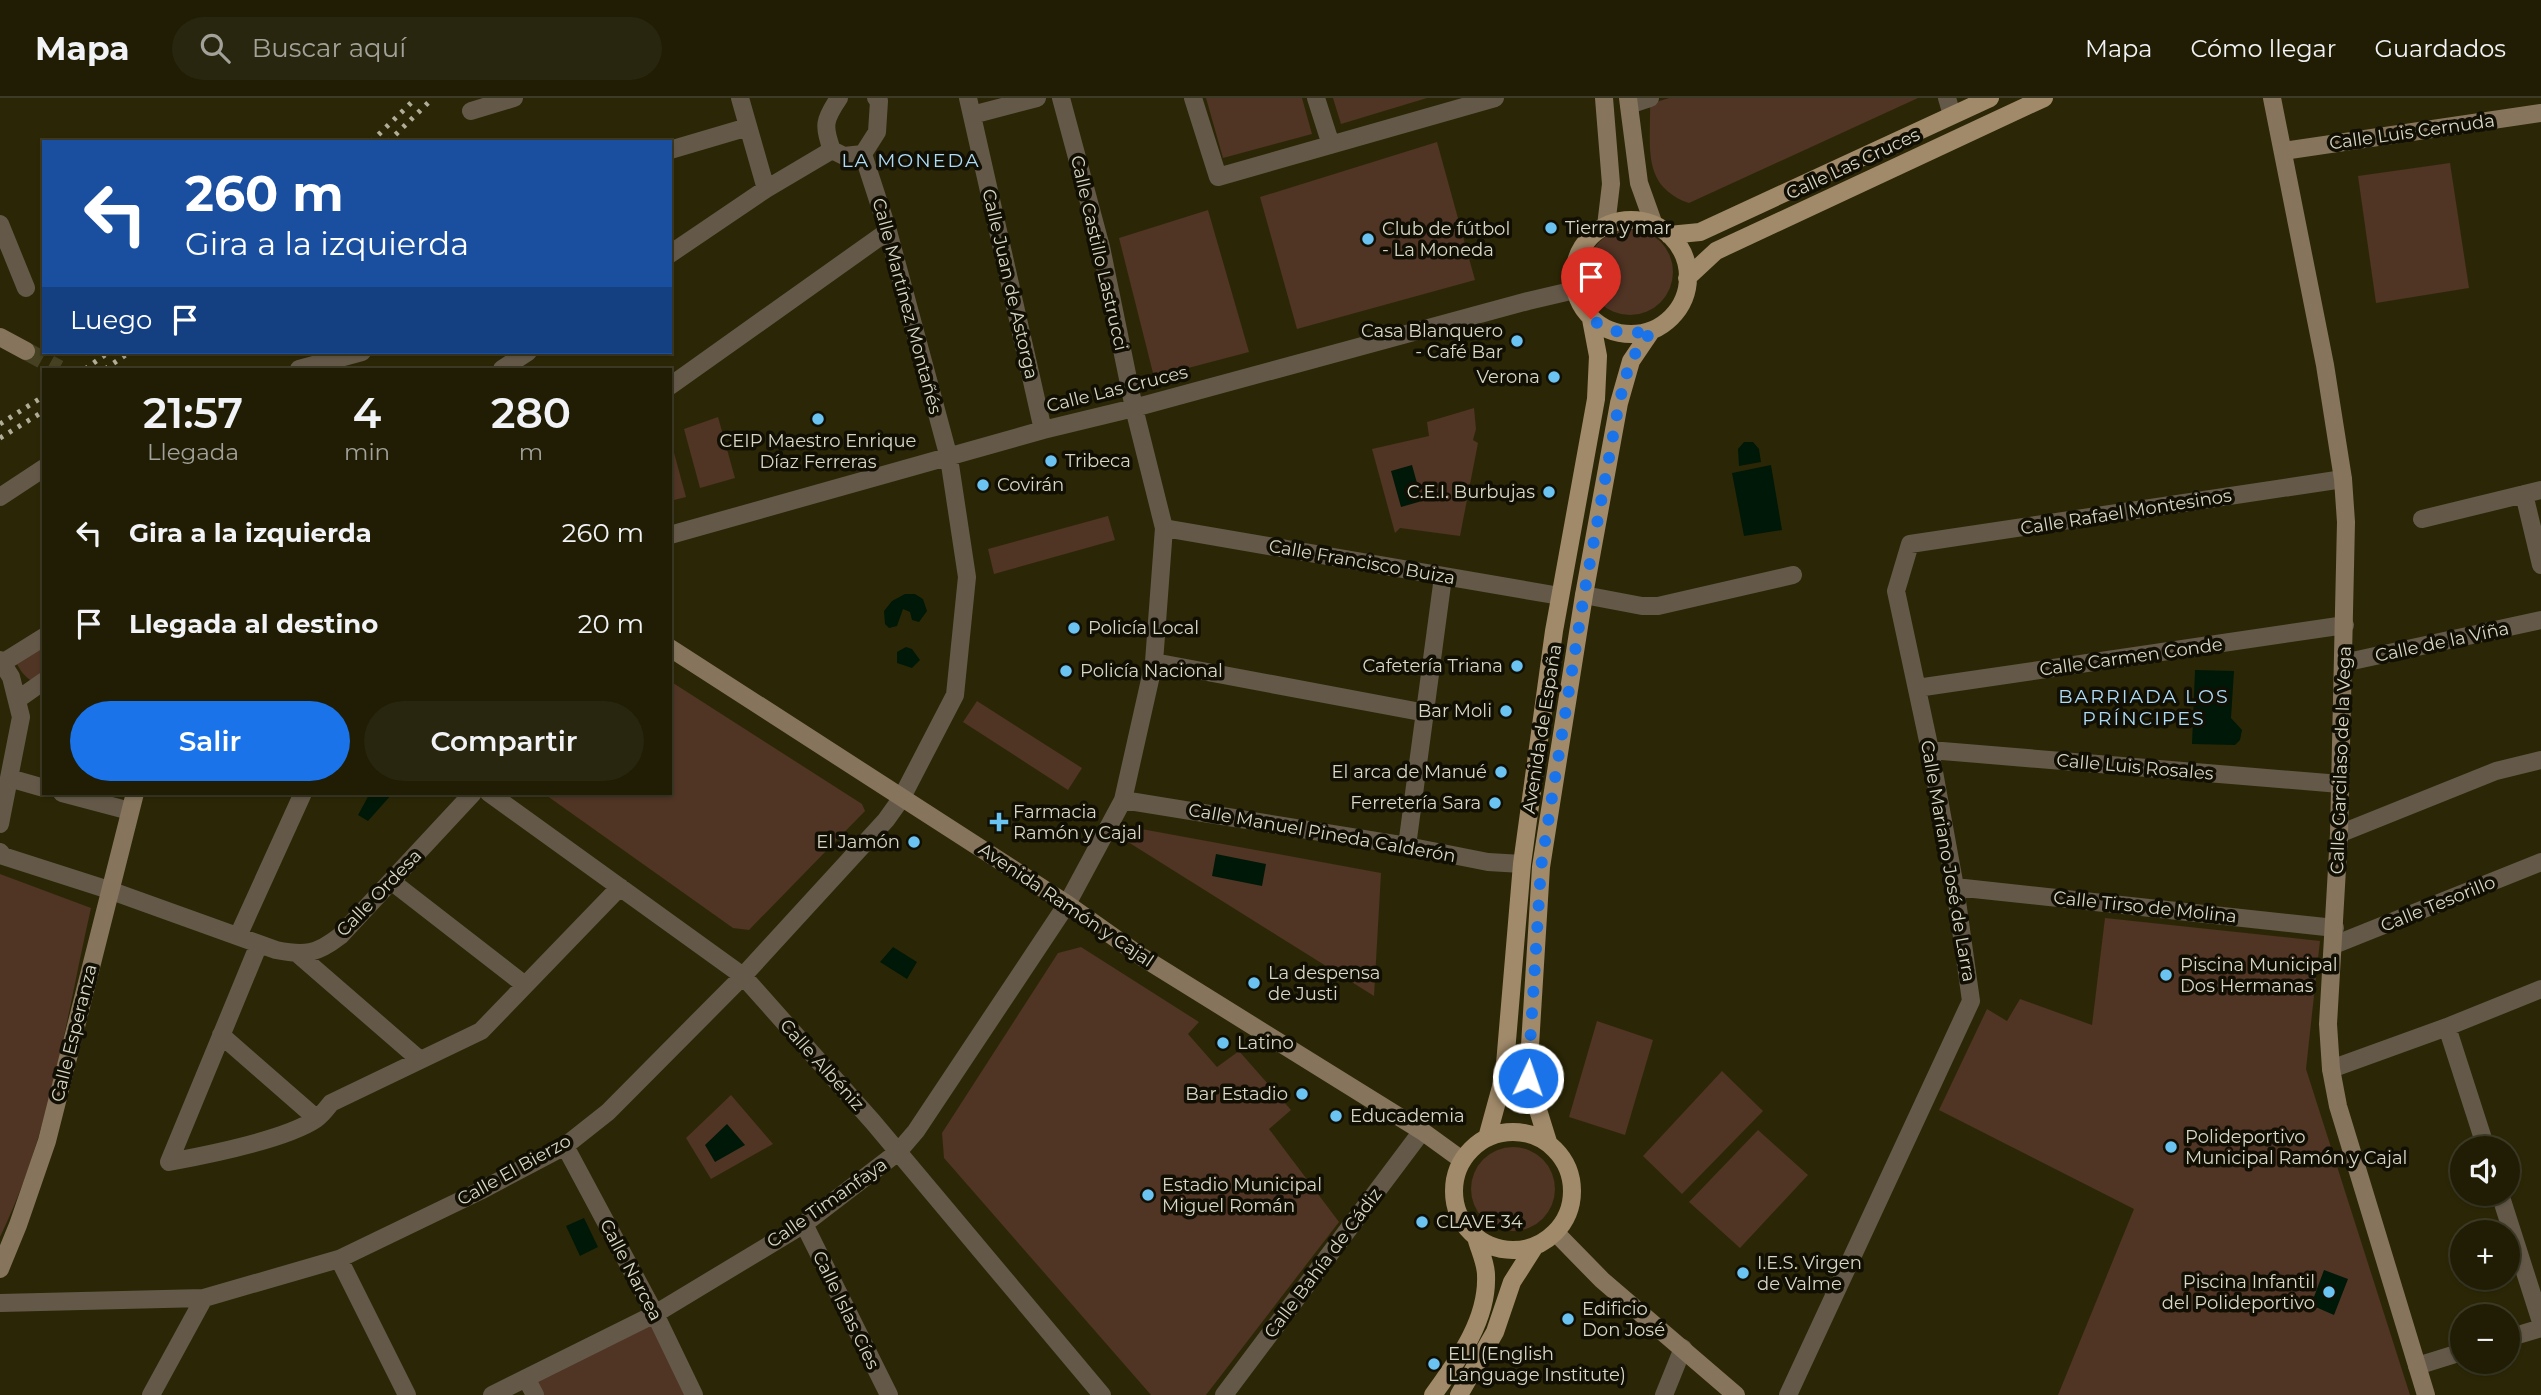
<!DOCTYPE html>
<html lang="es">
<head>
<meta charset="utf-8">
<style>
  body { margin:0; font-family:Montserrat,sans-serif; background:#28260e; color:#f1f3f6; height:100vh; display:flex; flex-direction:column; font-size:26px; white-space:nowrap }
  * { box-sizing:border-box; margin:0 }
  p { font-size:23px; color:#a2a29a }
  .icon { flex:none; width:38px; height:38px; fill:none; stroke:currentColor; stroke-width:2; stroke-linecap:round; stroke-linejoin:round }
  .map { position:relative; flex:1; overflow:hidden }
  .panel { position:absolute; left:42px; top:270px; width:630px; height:427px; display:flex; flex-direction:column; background:#201d04; border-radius:0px; box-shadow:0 2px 5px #0004,0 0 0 2px #3d3b26 }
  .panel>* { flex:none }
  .top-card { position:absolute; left:42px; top:42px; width:630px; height:214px; border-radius:0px; box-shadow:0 2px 5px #0004,0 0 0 2px #3d3b26; background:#1a4fa0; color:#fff; overflow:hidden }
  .buttons { position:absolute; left:2450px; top:1038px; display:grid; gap:14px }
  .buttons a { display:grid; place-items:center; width:70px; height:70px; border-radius:50%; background:#201d04; box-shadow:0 2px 5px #0004,0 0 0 2px #3d3b26; font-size:35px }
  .pin { position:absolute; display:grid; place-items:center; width:60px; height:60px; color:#fff; margin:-72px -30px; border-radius:50% 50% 50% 0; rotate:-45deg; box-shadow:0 0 7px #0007 }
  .pin .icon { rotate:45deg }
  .me { position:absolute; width:77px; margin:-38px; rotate:3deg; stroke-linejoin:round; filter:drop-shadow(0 0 5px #0008) }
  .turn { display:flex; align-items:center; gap:24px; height:147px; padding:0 28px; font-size:32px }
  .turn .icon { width:91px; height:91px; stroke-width:2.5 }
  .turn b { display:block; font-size:49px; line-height:60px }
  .then { display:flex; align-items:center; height:66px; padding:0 28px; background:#0003; gap:14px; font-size:26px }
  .eta { display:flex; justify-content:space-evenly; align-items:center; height:119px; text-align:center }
  .eta b { font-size:42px; font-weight:600; line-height:49px }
  .primary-button { display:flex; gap:14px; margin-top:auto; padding:14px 28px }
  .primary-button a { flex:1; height:80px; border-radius:42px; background:#1a73e8; color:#fff; font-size:28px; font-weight:600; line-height:80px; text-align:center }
  .primary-button a+a { background:#28260e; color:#f1f3f6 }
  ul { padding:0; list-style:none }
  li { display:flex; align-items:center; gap:21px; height:91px; padding:0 28px }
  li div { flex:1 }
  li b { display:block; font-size:26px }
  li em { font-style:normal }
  header { display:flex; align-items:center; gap:42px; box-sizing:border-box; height:98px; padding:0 35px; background:#201d04; border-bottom:2px solid #3d3b26 }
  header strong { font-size:33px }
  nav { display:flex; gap:38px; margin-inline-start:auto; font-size:24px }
  .search { width:490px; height:63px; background:#28260e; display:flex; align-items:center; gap:18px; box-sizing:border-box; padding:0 24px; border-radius:38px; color:#a2a29a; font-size:26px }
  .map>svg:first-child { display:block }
  .green { fill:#503424 }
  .water { fill:#001807 }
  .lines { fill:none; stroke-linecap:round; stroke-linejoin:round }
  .secondary-tunnel { stroke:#454122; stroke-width:18; stroke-dasharray:18 9; stroke-linecap:butt }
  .street { stroke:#645949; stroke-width:18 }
  .secondary { stroke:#86755c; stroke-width:18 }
  .primary { stroke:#a18a6a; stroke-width:18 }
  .rail { stroke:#b0ad98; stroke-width:5; stroke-dasharray:3.5 7; stroke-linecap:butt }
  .route { stroke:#1a73e8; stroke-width:12; stroke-dasharray:0 21.6 }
  .poi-dot { fill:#6ac3f1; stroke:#110f04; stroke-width:2.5 }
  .labels { text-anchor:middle; stroke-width:7; stroke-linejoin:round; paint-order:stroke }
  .street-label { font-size:18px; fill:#d8d6c4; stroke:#110f04 }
  .poi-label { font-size:18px; fill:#d8d6c4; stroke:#110f04; text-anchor:start }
  .neighbourhood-label { font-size:19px; letter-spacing:2px; fill:#aedcf7; stroke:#110f04 }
</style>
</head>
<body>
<header>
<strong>Mapa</strong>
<div class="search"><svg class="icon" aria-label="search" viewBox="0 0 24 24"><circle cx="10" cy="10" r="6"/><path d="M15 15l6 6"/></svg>Buscar aquí</div>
<nav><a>Mapa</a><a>Cómo llegar</a><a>Guardados</a></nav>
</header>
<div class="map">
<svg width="2541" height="1297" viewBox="0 0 2541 1297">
  <rect width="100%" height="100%" fill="#2b2706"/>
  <path class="green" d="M 1206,0 L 1302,0 L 1312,36 L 1223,60 Z
    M 1333,0 L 1427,0 L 1341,26 Z
    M 1669,0 L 1918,0 L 1689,105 C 1641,88 1651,49 1650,6 Z
    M 1437,44 L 1475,182 L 1297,231 L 1260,99 Z
    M 2450,65 L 2469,190 L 2376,205 L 2358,78 Z
    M 1208,112 L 1249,254 L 1154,279 L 1119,140 Z
    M1587 174a43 43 0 1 1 86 0a43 43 0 1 1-86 0Z
    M 1474,310 L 1476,331 L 1473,342 L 1478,345 L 1460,438 L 1400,430 L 1395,435 L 1372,351 L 1429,338 L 1427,324 Z
    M 718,319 L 735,380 L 700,390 L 684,331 Z
    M 673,351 L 686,399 L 670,403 L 670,352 Z
    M 1108,418 L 1115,442 L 994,476 L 988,451 Z
    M 44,531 L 44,588 C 27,583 21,575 14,560 Z
    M 670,583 L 862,706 L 865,713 L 749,832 L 733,830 L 543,695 L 670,695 Z
    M 977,603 L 1082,670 L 1068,692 L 963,624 Z
    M 1136,730 L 1381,775 L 1374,898 L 1128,744 Z
    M 0,776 L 91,810 C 66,921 50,1037 0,1139 Z
    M 2105,820 L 2320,843 L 2306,971 L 2410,1297 L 2058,1297 L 2134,1111 L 1939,1012 L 1987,911 L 2007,923 L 2020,901 L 2092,927 Z
    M 1081,849 L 1199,924 L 1188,936 L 1217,969 L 1239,953 L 1291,1012 L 1269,1031 L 1339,1124 L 1206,1297 L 1151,1297 L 944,1060 L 942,1035 L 1058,855 Z
    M 1597,923 L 1653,942 L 1625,1037 L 1569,1019 Z
    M 1722,973 L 1763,1013 L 1682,1096 L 1643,1058 Z
    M 731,997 L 773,1046 L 711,1081 L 686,1040 Z
    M 1758,1032 L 1808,1077 L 1740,1150 L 1689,1104 Z
    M1471 1091a42 42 0 1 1 84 0a42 42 0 1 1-84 0Z
    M 655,1216 L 694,1297 L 532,1297 L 526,1280 Z"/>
  <path class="water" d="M 1744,344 L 1753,344 L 1759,351 L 1761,364 L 1739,368 L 1738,351 Z
    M 1412,367 L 1422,403 L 1401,409 L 1391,373 Z
    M 1771,367 L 1782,432 L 1744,438 L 1732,375 Z
    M 905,496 L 915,496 L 923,501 L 927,513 L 919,524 L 912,522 L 910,514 L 903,511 L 897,528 L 889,530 L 885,526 L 884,513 L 892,503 Z
    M 906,549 L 912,551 L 920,562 L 912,570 L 897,565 L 897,554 Z
    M 2195,572 L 2234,573 L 2231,620 L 2242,632 L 2240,642 L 2235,647 L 2192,646 Z
    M 370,695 L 392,696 L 368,723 L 358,717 Z
    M 1216,756 L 1266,766 L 1262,788 L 1212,778 Z
    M 893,849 L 917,864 L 907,881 L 880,864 Z
    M 727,1026 L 745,1047 L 715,1064 L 705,1047 Z
    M 584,1120 L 598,1149 L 580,1158 L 566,1128 Z
    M 2324,1172 L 2348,1181 L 2334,1217 L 2311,1207 Z"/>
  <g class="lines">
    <path class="secondary-tunnel" d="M 26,253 L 59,271"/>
    <path class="street" d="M 740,0 L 766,91
      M 839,0 C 824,22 823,28 832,52 L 844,58 L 863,56 L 877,34 L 879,3 L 876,0
      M 968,0 L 1043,332
      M 1193,0 L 1218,79 L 1495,0
      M 1316,0 L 1331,47
      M 1947,0 L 1952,17
      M 1629,7 L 1650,0
      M 471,13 L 514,0
      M 972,17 L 1037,0
      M 670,52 L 748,29
      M 0,126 L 26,190
      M 670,156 L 766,91 L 832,52
      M 299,271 L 362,254
      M 502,271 L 528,254
      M 670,288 L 888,133
      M 2524,396 L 2541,467
      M 0,399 L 44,370
      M 2422,421 L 2541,392
      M 1164,430 L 1560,498
      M 670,437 L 1043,332 L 1134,310 L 1528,203 L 1575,192
      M 1584,497 L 1642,508 L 1658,508 L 1793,477
      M 0,562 L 11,579 L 21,619 L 0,726
      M 1154,564 L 1426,615
      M 2,565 L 44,539
      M 2343,565 L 2541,522
      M 1917,590 L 2345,527
      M 17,602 L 44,583
      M 1930,652 L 2340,686
      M 9,680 L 44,690
      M 62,695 L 130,713
      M 489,695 L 743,878 L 873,1024 L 1102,1297
      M 1123,702 L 1407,748 L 1488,764 L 1522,766
      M 2339,736 L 2496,673 L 2541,662
      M 1407,748 L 1443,479
      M 0,754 L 3,758 L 109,792 L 276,852 C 305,858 317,856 340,838 L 473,695
      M 391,783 L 525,887
      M 1955,789 L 2335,830
      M 238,838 L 303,695
      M 2334,847 L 2541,764
      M 299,857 L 420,962
      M 2447,929 L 2486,1050
      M 221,937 L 316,1020
      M 2331,971 L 2447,929 L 2541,891
      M 565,1048 L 655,1216 L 694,1297
      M 169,1064 C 207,1057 285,1042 316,1021 C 322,1017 327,1010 331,1005 L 481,933 L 620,789
      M 169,1064 L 259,846
      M 2500,1096 L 2541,1224
      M 804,1126 L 889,1297
      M 339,1161 L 407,1297
      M 0,1205 L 204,1200 L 339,1161 L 480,1093 L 565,1048 L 608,1014 L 743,878 L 886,722 L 901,701 L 955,597 L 967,479 L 949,360 L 888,133 L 863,56
      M 2508,1240 L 2541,1230
      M 2417,1268 L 2462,1254
      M 526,1280 L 535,1297
      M 151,1297 L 204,1200
      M 492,1297 L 655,1216 L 804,1126 L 898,1054 L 916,1033 L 1067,806 L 1123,702 L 1154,564 L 1164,430 L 1134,310 L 1101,149 L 1061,0
      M 1224,1297 L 1422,1033
      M 1664,1297 L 1683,1250
      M 1788,1297 L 1971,903 L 1955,789 L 1930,652 L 1896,493 L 1910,446 L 2343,381"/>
    <path class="secondary" d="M 1604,0 L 1611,86 L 1606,128
      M 1628,0 L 1639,85 L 1654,127
      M 2272,0 L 2325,267 L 2343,381 L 2346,424 L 2339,736 L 2328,926 L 2331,971 L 2338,1008 L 2426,1297
      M 2283,53 L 2541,15
      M 0,239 L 26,253
      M 670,550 L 1067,806 L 1142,859 L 1422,1033 L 1462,1062
      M 1556,1135 L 1602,1182 L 1736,1297
      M 0,1171 L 18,1127 L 47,1043 L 135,695"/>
    <path class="primary" d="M1574 179a57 57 0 1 1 114 0a57 57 0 1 1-114 0Z
      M 1669,137 L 1700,134 L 1990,0
      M 1687,180 L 1716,153 L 2044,0
      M1454 1093a59 59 0 1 1 118 0a59 59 0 1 1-118 0Z
      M 1487,1040 L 1504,978 L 1522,766 L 1554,533 L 1596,301 L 1598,258 L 1591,221
      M 1548,1044 L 1528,980 L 1541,769 L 1584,497 L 1619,305 L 1631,263 L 1652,232
      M 1433,1297 C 1458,1262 1488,1222 1486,1177 C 1486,1165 1479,1151 1476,1139
      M 1459,1297 L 1495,1234 L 1512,1184 L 1535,1148"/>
    <path class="rail" d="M 371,44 L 416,0
      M 388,44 L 433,0
      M 85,271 L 109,254
      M 105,271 L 130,254
      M 0,326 L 44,298
      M 0,340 L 44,313"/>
  </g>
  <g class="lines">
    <path class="route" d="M 1528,980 L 1541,769 L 1584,497 L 1619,305 L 1630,263 L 1652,232 C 1628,238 1612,235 1591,221"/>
  </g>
  <g class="poi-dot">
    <circle cx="1551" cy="130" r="7"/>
    <circle cx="1368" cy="141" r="7"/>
    <circle cx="1517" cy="243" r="7"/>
    <circle cx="1554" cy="279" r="7"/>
    <circle cx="818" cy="321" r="7"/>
    <circle cx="1051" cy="363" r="7"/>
    <circle cx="983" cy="387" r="7"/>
    <circle cx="1549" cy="394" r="7"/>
    <circle cx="1074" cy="530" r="7"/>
    <circle cx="1517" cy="568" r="7"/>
    <circle cx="1066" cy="573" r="7"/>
    <circle cx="1506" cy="613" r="7"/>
    <circle cx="1501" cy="674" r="7"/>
    <circle cx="1495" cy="705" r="7"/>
    <path d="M995.5 713.5h7v7h7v7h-7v7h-7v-7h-7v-7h7z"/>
    <circle cx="914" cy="744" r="7"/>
    <circle cx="2166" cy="877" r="7"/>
    <circle cx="1254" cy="885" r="7"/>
    <circle cx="1223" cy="945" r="7"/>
    <circle cx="1302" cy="996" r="7"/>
    <circle cx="1336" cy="1018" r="7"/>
    <circle cx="2171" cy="1049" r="7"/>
    <circle cx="1148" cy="1097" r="7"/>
    <circle cx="1422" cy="1124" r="7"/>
    <circle cx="1743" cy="1175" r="7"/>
    <circle cx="2329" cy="1194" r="7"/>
    <circle cx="1568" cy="1221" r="7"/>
    <circle cx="1434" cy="1266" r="7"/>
  </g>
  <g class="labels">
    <g class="street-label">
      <text transform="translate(2412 34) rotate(-8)" y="6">Calle Luis Cernuda</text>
      <text transform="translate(1853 66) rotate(-25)" y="6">Calle Las Cruces</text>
      <text transform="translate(1099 155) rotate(77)" y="6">Calle Castillo Lastrucci</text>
      <text transform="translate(1010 186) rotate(77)" y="6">Calle Juan de Astorga</text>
      <text transform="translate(907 208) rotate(75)" y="6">Calle Martínez Montañés</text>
      <text transform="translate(1117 291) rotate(-14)" y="6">Calle Las Cruces</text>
      <text transform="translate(2126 414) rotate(-9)" y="6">Calle Rafael Montesinos</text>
      <text transform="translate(1362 464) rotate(10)" y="6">Calle Francisco Buiza</text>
      <text transform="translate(2442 544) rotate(-12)" y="6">Calle de la Viña</text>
      <text transform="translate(2131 559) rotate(-8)" y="6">Calle Carmen Conde</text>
      <text transform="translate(1542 631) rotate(-81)" y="6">Avenida de España</text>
      <text transform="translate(2341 662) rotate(-88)" y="6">Calle Garcilaso de la Vega</text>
      <text transform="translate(2135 669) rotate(5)" y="6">Calle Luis Rosales</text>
      <text transform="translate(1322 735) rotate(10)" y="6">Calle Manuel Pineda Calderón</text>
      <text transform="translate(1948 763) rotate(80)" y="6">Calle Mariano José de Larra</text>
      <text transform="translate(379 795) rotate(-46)" y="6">Calle Ordesa</text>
      <text transform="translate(2438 806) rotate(-22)" y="6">Calle Tesorillo</text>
      <text transform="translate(1066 807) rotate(34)" y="6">Avenida Ramón y Cajal</text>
      <text transform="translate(2145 809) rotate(6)" y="6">Calle Tirso de Molina</text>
      <text transform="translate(74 935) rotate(-76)" y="6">Calle Esperanza</text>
      <text transform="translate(822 967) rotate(48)" y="6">Calle Albéniz</text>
      <text transform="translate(514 1072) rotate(-29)" y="6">Calle El Bierzo</text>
      <text transform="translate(827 1105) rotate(-35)" y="6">Calle Timanfaya</text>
      <text transform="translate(1323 1165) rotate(-53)" y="6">Calle Bahía de Cádiz</text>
      <text transform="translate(631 1172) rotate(62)" y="6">Calle Narcea</text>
      <text transform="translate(846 1212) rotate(64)" y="6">Calle Islas Cíes</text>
    </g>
    <g class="poi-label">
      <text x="1565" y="136">Tierra y mar</text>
      <text x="1382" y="137">Club de fútbol<tspan x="1382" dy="21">- La Moneda</tspan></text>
      <text x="1503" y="239" text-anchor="end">Casa Blanquero<tspan x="1503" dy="21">- Café Bar</tspan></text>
      <text x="1540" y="285" text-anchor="end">Verona</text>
      <text x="818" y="349" text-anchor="middle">CEIP Maestro Enrique<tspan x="818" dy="21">Díaz Ferreras</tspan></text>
      <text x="1065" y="369">Tribeca</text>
      <text x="997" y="393">Covirán</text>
      <text x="1535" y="400" text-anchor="end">C.E.I. Burbujas</text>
      <text x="1088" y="536">Policía Local</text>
      <text x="1503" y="574" text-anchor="end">Cafetería Triana</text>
      <text x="1080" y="579">Policía Nacional</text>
      <text x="1492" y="619" text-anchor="end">Bar Moli</text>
      <text x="1487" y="680" text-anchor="end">El arca de Manué</text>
      <text x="1481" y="711" text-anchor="end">Ferretería Sara</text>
      <text x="1013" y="720">Farmacia<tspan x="1013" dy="21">Ramón y Cajal</tspan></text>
      <text x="900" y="750" text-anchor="end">El Jamón</text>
      <text x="2180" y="873">Piscina Municipal<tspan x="2180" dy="21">Dos Hermanas</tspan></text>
      <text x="1268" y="881">La despensa<tspan x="1268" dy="21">de Justi</tspan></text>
      <text x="1237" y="951">Latino</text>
      <text x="1288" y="1002" text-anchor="end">Bar Estadio</text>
      <text x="1350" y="1024">Educademia</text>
      <text x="2185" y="1045">Polideportivo<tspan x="2185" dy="21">Municipal Ramón y Cajal</tspan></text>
      <text x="1162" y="1093">Estadio Municipal<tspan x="1162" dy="21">Miguel Román</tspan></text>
      <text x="1436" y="1130">CLAVE 34</text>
      <text x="1757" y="1171">I.E.S. Virgen<tspan x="1757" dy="21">de Valme</tspan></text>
      <text x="2315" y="1190" text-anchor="end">Piscina Infantil<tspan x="2315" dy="21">del Polideportivo</tspan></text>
      <text x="1582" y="1217">Edificio<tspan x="1582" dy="21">Don José</tspan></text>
      <text x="1448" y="1262">ELI (English<tspan x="1448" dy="21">Language Institute)</tspan></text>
    </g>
    <g class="neighbourhood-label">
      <text x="911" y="69">LA MONEDA</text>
      <text x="2144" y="605">BARRIADA LOS<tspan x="2144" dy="22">PRÍNCIPES</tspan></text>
    </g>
  </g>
</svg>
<div class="buttons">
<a><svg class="icon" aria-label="sound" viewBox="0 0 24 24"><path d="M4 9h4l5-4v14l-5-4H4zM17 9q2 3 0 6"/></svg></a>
<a>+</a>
<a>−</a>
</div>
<div class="pin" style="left:1591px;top:221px;background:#d93025"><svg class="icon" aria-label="arrive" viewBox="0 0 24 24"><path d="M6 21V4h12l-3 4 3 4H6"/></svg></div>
<svg class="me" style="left:1528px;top:980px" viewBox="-20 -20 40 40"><circle r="17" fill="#1a73e8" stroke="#fff" stroke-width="3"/><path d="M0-11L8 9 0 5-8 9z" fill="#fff"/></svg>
<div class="top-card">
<div class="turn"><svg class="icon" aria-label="left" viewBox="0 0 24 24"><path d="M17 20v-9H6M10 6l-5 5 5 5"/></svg><div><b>260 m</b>Gira a la izquierda</div></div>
<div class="then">Luego<svg class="icon" aria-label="arrive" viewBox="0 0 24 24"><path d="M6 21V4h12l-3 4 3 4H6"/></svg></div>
</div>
<section class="panel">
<div class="eta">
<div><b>21:57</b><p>Llegada</p></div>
<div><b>4</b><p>min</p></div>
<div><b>280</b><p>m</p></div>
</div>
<ul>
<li><svg class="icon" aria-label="left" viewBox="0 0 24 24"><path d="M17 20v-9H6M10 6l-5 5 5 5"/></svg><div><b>Gira a la izquierda</b></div><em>260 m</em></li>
<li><svg class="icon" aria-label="arrive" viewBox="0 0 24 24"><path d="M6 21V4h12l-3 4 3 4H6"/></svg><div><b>Llegada al destino</b></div><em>20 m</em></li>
</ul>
<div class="primary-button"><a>Salir</a><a>Compartir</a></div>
</section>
</div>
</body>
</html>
